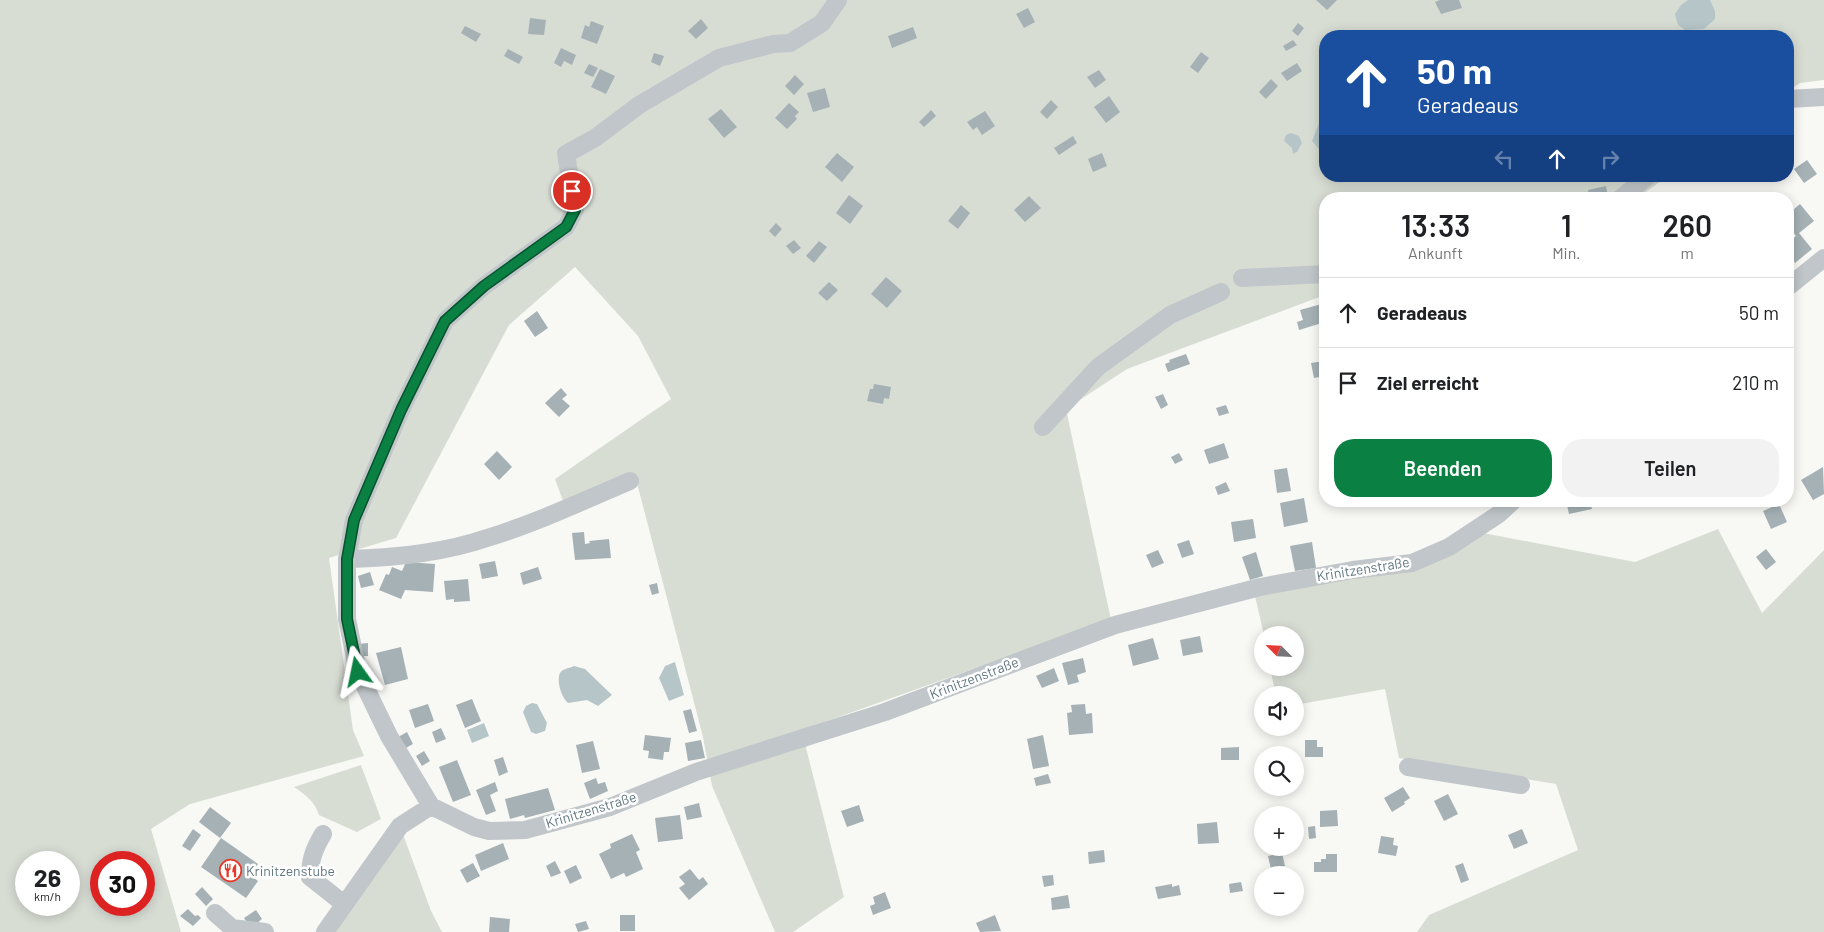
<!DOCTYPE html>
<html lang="de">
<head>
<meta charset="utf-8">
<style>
  body { margin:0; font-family:Barlow,sans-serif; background:#f2f2f2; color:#202124; height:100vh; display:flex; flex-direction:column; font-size:19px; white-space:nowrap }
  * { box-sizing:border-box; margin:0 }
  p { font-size:16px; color:#757577 }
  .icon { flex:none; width:28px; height:28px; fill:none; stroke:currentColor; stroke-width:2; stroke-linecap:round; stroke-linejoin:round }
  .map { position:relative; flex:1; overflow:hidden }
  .drawer { position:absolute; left:1319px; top:192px; width:475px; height:315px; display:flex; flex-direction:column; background:#fff; border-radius:20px; box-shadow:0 2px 12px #0003 }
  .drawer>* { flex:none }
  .hud { position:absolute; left:1319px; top:30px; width:475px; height:152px; border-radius:20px; box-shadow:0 2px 12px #0003; background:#1a4fa0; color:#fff; overflow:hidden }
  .needle { width:32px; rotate:294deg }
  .buttons { position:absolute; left:1254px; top:626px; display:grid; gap:10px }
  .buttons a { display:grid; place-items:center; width:50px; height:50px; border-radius:50%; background:#fff; box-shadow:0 2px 12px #0003; font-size:25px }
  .speed { position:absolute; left:15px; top:851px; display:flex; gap:10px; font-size:25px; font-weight:700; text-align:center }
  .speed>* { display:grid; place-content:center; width:65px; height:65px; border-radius:50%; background:#fff; box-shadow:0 2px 12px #0003; line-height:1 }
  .speed small { font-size:12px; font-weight:400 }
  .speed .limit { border:8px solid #d22; background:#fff; color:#111 }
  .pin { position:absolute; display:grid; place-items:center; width:42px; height:42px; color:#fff; margin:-21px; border:2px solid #fff; border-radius:50%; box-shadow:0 1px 5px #0007 }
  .me { position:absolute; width:55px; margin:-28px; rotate:348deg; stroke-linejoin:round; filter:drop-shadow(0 0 4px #0008) }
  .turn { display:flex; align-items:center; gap:18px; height:105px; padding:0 15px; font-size:22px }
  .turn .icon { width:65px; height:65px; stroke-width:2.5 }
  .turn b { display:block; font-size:35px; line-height:42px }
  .lanes { display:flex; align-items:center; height:48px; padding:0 15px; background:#0003; justify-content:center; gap:25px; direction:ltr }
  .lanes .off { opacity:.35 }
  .eta { display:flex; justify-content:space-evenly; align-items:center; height:85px; text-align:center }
  .eta b { font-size:30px; font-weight:600; line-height:35px }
  .action { display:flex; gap:10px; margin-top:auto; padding:10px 15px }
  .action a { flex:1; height:58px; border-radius:20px; background:#0b8043; color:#fff; font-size:20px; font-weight:600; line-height:58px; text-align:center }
  .action a+a { background:#f2f2f2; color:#202124 }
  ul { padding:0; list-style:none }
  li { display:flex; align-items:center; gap:15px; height:70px; padding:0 15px; border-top:1px solid #e0e0e0 }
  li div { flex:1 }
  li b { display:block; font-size:19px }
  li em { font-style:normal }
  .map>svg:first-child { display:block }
  .green { fill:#d8ddd4; fill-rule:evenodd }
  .water { fill:#b6c6c8 }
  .building { fill:#a5b1b5 }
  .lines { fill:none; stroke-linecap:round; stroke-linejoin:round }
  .minor { stroke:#c0c6c9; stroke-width:18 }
  .route-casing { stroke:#07532c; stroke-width:12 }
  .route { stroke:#0b8043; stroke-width:9 }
  .labels { text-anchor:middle; stroke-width:5; stroke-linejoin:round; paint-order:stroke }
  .street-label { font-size:14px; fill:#627881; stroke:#fff }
  .poi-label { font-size:14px; fill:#627881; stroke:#fff; text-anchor:start }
</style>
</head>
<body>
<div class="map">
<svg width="1824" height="932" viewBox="0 0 1824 932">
  <rect width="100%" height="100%" fill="#f8f8f5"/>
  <path class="green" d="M 0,0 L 1824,0 L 1824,80 L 1800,83 L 1788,91 L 1788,36 L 1325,36 L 1325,176 L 1668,176 L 1636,199 L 1325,199 L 1325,295 L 1127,369 L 1066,409 L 1111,620 L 816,725 L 806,748 L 844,897 L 793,932 L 775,932 L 712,786 L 703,737 L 637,483 L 567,512 L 555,479 L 671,399 L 638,336 L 575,267 L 509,325 L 396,538 L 329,558 L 353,730 L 364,756 L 190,804 L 151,829 L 181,932 L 0,932 ZM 26,862 L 69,862 L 69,905 L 26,905 ZM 101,862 L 144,862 L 144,905 L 101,905 Z
    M 1718,529 L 1762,613 L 1824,550 L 1824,932 L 1417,932 L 1429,915 L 1578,850 L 1556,784 L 1399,758 L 1385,689 L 1295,705 L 1295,695 L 1276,695 L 1270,668 L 1295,668 L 1295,635 L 1264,635 L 1255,596 L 1338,579 L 1483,533 L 1635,562 Z
    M 361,765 L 381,819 L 357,832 L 319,815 C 315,802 306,795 294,787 Z
    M 400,826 L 431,911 L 442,932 L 325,932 Z"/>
  <path class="water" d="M 1688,0 L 1710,0 L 1715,11 L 1715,19 L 1704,29 L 1685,30 L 1678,25 L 1675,14 L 1681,5 Z
    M 1325,116 L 1325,156 L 1312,141 L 1320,121 Z
    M 1291,133 L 1299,136 L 1302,143 L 1297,152 L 1293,154 L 1292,148 L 1284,141 L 1286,135 Z
    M 675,662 L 684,695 L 669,701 L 659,678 L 665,666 Z
    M 574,666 L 585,669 L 612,695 L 598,706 L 587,700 L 568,703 C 562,698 556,682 560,673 C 562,669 570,668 574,666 Z
    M 532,703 L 537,704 L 547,723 L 545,731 L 536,734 L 531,732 L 523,712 L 526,706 Z
    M 484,723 L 489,736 L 472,743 L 467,730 Z"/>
  <path class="building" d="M 1316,0 L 1337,0 L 1327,10 Z
    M 1440,0 L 1459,0 L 1462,8 L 1441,14 L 1435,2 Z
    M 1028,8 L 1035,22 L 1024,28 L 1016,14 Z
    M 530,18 L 546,20 L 544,35 L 528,34 Z
    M 701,19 L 708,28 L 696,39 L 688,31 Z
    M 591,21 L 604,26 L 597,44 L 581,38 L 585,25 L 589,27 Z
    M 1298,23 L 1304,28 L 1298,36 L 1292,31 Z
    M 465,26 L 481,34 L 476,42 L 461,33 Z
    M 913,27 L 917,38 L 892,48 L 888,36 Z
    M 1293,40 L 1297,45 L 1286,51 L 1283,46 Z
    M 561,48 L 576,55 L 572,65 L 564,61 L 561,67 L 554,63 Z
    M 508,49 L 523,57 L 519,64 L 504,56 Z
    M 1201,52 L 1209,58 L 1198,73 L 1190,67 Z
    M 654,53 L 664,56 L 660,66 L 651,62 Z
    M 1297,63 L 1302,71 L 1287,81 L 1281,73 Z
    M 589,64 L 598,68 L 593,77 L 584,73 Z
    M 600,69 L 615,76 L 606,94 L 591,87 Z
    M 1099,70 L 1106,80 L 1095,88 L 1087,77 Z
    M 795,75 L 804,84 L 794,95 L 785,86 Z
    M 1271,79 L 1278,86 L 1266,99 L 1259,92 Z
    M 825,88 L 830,107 L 813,112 L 807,93 Z
    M 1109,96 L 1120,112 L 1106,123 L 1094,107 Z
    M 1051,100 L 1058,107 L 1047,119 L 1040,112 Z
    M 789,103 L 799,112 L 795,116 L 797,119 L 787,129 L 775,118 Z
    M 721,109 L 737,127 L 724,138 L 708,119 Z
    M 931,110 L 936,116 L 924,127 L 919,122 Z
    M 985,111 L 995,126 L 982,135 L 977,127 L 973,130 L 967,122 Z
    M 1073,136 L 1077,143 L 1059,155 L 1054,148 Z
    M 837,153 L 854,167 L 842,182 L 825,167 Z
    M 1102,153 L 1107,166 L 1093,172 L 1088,159 Z
    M 1807,160 L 1817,174 L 1804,183 L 1794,169 Z
    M 1606,186 L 1608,197 L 1590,199 L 1588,190 Z
    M 849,195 L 863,206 L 850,224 L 836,213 Z
    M 1574,195 L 1574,199 L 1549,199 L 1549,196 Z
    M 1029,196 L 1041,208 L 1025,222 L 1014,210 Z
    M 1800,204 L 1814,221 L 1799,233 L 1812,249 L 1795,263 L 1788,254 L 1788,243 L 1796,236 L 1788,225 L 1788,214 Z
    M 961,205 L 970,213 L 958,229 L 948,221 Z
    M 776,223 L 782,229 L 775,237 L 769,231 Z
    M 794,240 L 801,248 L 793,254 L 786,246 Z
    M 819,241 L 827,247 L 814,263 L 806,256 Z
    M 886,277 L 902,291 L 887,308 L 871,294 Z
    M 829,282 L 838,290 L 827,301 L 818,293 Z
    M 1325,303 L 1325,322 L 1299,330 L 1297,322 L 1303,320 L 1300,310 Z
    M 537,311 L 548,328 L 535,337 L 524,321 Z
    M 1186,354 L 1190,364 L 1168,372 L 1165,364 L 1170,362 L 1169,360 Z
    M 1324,361 L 1325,376 L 1314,378 L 1311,363 Z
    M 874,384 L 891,387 L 889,399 L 884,398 L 883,404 L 867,401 L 870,389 L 873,389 Z
    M 561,388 L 567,395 L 562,399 L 570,406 L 559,417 L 545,403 Z
    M 1163,394 L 1168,405 L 1161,409 L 1155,397 Z
    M 1226,405 L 1229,413 L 1219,416 L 1216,408 Z
    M 1224,443 L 1229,458 L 1209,464 L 1204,450 Z
    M 497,451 L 512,467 L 499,480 L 484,464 Z
    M 1179,453 L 1183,460 L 1175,464 L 1171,457 Z
    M 1823,467 L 1824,494 L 1813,500 L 1801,480 Z
    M 1287,468 L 1291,491 L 1277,493 L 1274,470 Z
    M 1226,482 L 1230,491 L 1218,495 L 1215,487 Z
    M 1304,498 L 1308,522 L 1284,527 L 1280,503 Z
    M 1566,501 L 1590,501 L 1592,509 L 1569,514 Z
    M 1779,504 L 1787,522 L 1771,529 L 1763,511 Z
    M 1253,519 L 1256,538 L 1234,542 L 1231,522 Z
    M 584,532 L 585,544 L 590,543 L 589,541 L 609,539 L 611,558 L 575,560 L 572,533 Z
    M 1189,540 L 1194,554 L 1182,558 L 1177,544 Z
    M 1312,542 L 1316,568 L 1295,571 L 1290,546 Z
    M 1766,549 L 1776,562 L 1766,570 L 1756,557 Z
    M 1158,550 L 1164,563 L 1152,568 L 1146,555 Z
    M 1256,552 L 1263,576 L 1250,580 L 1242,557 Z
    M 495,561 L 498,576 L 482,579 L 479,564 Z
    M 406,562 L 435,564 L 433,592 L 405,590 L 401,599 L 379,590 L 386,574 L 389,575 L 392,567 L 402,571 Z
    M 538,567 L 542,579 L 523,585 L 520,573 Z
    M 370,572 L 374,585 L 361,588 L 358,576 Z
    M 468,579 L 470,601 L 454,602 L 454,599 L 446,600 L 444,581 Z
    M 657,583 L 659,593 L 652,595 L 649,585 Z
    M 1200,636 L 1203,652 L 1183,656 L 1180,640 Z
    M 1153,638 L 1159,659 L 1133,666 L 1128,645 Z
    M 368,643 L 368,656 L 359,656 L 358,644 Z
    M 401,647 L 408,679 L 385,685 L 376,653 Z
    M 1083,658 L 1086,672 L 1077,675 L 1079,682 L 1068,685 L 1062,663 Z
    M 1054,668 L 1059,681 L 1042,688 L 1036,676 Z
    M 472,699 L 481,721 L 465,728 L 456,705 Z
    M 428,704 L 434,721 L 415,728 L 409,710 Z
    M 1085,704 L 1086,714 L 1092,713 L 1093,733 L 1069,735 L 1067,713 L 1072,712 L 1071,705 Z
    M 691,709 L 697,731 L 689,733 L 683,711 Z
    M 441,728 L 446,739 L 436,743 L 432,732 Z
    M 407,732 L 413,744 L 404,749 L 398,737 Z
    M 645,735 L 671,738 L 669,752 L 664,752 L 663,760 L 648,758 L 649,751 L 643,750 Z
    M 1043,735 L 1049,766 L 1033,769 L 1027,739 Z
    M 701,740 L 705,758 L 688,761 L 685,743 Z
    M 1305,740 L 1317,740 L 1317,747 L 1323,747 L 1323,757 L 1305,757 Z
    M 593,741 L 600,769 L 582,773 L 576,745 Z
    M 1239,747 L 1239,760 L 1221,760 L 1221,748 Z
    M 424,751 L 430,761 L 422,766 L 416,756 Z
    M 503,757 L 508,772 L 499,776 L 494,760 Z
    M 457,760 L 471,795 L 453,802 L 439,767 Z
    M 1048,774 L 1051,783 L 1036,786 L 1034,778 Z
    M 596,778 L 598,784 L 605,782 L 608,791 L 590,799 L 584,783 Z
    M 495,782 L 498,791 L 490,795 L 496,811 L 486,815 L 476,790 Z
    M 1403,787 L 1410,798 L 1404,802 L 1405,804 L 1392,812 L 1384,798 Z
    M 548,788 L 555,810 L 525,818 L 524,815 L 510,819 L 505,799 Z
    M 1448,794 L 1458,814 L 1444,821 L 1434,801 Z
    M 699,803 L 702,817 L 687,820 L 684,807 Z
    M 859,805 L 864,821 L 847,827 L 841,811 Z
    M 210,807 L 231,823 L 220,838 L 199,822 Z
    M 1337,810 L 1338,826 L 1320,827 L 1320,811 Z
    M 680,815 L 683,839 L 658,842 L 655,818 Z
    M 1217,822 L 1219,843 L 1198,844 L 1197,824 Z
    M 1315,826 L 1316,838 L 1309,839 L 1308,827 Z
    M 193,829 L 201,835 L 190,851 L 182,846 Z
    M 1522,829 L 1528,843 L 1514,849 L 1508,835 Z
    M 632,834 L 640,850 L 636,852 L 643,869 L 626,877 L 624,873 L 611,879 L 599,854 L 611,848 L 610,844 Z
    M 1381,836 L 1394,838 L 1393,845 L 1398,846 L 1396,856 L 1378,853 Z
    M 221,838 L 258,864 L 250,875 L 258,881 L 246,898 L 201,867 Z
    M 503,843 L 509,859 L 481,871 L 475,855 Z
    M 1104,850 L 1105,862 L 1089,864 L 1088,852 Z
    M 1282,853 L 1285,866 L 1271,869 L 1268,856 Z
    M 1326,854 L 1337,854 L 1337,872 L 1314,872 L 1314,862 L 1321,862 L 1321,859 L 1326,859 Z
    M 555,861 L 561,873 L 551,877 L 546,866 Z
    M 473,863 L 480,876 L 467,883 L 460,870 Z
    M 1463,863 L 1469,880 L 1461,883 L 1455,866 Z
    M 576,865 L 582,878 L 570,884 L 564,871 Z
    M 690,869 L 699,880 L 703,877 L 708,884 L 689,900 L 679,888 L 685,884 L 679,877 Z
    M 1053,875 L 1054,885 L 1044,887 L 1042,876 Z
    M 1241,882 L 1243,891 L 1230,893 L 1229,884 Z
    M 1172,884 L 1172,887 L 1179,885 L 1181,895 L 1158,899 L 1155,887 Z
    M 202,887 L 213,899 L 206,906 L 195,894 Z
    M 885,892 L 891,908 L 873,915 L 870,906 L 875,904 L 873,897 Z
    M 1068,895 L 1070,908 L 1052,910 L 1051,898 Z
    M 188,909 L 195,916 L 198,915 L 201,918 L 193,926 L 180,916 Z
    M 256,910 L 262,919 L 251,928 L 244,918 Z
    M 620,915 L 635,915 L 635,931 L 620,931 Z
    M 995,915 L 1001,931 L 980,932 L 976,923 Z
    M 490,917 L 510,919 L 509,932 L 489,932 Z
    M 586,921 L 589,929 L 578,932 L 575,924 Z"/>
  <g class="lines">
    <path class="minor" d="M 838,0 L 822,23 L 790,43 L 773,44 L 719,58 L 639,105 L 595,138 L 566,154 L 575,210 L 566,227 L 484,286 L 445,321 L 401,410 L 354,520 L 347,559 L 347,619 L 358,672 L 389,736 L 431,806 L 474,827 L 489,831 L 525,830 L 610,807 L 696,772 L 885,712 L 1115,625 L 1260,587 L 1353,570 L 1412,563 L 1449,547 L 1499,514 L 1513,501
      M 1788,99 L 1824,97
      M 1620,199 L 1648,176
      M 1242,278 L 1325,274
      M 1788,287 L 1824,258
      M 1043,427 L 1098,367 L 1170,315 L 1221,292
      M 347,559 C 394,558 443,553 487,538 C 536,523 583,501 630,481
      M 1408,767 L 1521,785
      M 323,834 C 314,849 310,860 310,877 L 344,904
      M 215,913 L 232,928 L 265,932
      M 325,932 L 400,826 L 431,806"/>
  </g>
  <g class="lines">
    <defs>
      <path id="route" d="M 358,672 L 347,619 L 347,559 L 354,520 L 401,410 L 445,321 L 484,286 L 566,227 L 575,210 L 572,191"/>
    </defs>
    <use href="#route" class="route-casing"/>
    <use href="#route" class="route"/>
  </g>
  <defs>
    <symbol id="restaurant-ring" viewBox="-11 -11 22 22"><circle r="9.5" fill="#fff" stroke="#e83825" stroke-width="1.5"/><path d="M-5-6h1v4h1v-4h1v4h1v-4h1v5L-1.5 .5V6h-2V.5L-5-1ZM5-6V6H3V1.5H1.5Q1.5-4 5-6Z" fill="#e83825"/></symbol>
  </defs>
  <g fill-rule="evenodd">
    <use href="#restaurant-ring" x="218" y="858" width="25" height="25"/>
  </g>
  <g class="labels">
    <g class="street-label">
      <text transform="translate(1363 569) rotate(-9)" y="5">Krinitzenstraße</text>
      <text transform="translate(974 678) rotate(-21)" y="5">Krinitzenstraße</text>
      <text transform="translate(591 810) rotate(-17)" y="5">Krinitzenstraße</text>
    </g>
    <g class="poi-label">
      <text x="246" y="876">Krinitzenstube</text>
    </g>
  </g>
</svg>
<div class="buttons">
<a><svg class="needle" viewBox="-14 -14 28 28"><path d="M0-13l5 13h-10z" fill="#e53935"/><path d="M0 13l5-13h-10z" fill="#757577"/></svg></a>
<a><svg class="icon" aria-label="sound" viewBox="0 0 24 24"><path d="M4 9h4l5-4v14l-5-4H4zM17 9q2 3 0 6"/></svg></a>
<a><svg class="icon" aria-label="search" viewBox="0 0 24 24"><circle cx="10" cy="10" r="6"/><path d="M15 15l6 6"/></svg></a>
<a>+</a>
<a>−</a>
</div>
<div class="speed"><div>26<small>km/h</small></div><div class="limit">30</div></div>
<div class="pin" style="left:572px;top:191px;background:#d93025"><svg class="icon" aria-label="arrive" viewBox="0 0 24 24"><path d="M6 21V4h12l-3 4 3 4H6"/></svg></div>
<svg class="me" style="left:358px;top:672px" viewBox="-20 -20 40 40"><path d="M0-17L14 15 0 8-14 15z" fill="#0b8043" stroke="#fff" stroke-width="4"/></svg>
<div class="hud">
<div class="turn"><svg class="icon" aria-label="ahead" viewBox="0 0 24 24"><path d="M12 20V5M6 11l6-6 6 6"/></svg><div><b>50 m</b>Geradeaus</div></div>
<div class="lanes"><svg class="icon off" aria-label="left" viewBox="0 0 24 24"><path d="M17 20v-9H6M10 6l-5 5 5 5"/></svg><svg class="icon" aria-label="ahead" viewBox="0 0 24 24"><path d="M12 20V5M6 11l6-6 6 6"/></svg><svg class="icon off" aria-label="right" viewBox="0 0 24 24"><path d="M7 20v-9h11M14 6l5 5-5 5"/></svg></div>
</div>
<section class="drawer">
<div class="eta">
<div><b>13:33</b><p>Ankunft</p></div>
<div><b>1</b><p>Min.</p></div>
<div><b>260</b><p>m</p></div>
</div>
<ul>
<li><svg class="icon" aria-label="ahead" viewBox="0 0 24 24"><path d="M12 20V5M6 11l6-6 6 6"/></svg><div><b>Geradeaus</b></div><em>50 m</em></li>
<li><svg class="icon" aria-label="arrive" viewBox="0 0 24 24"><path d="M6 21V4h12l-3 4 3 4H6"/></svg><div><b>Ziel erreicht</b></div><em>210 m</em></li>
</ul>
<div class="action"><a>Beenden</a><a>Teilen</a></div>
</section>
</div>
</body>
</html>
